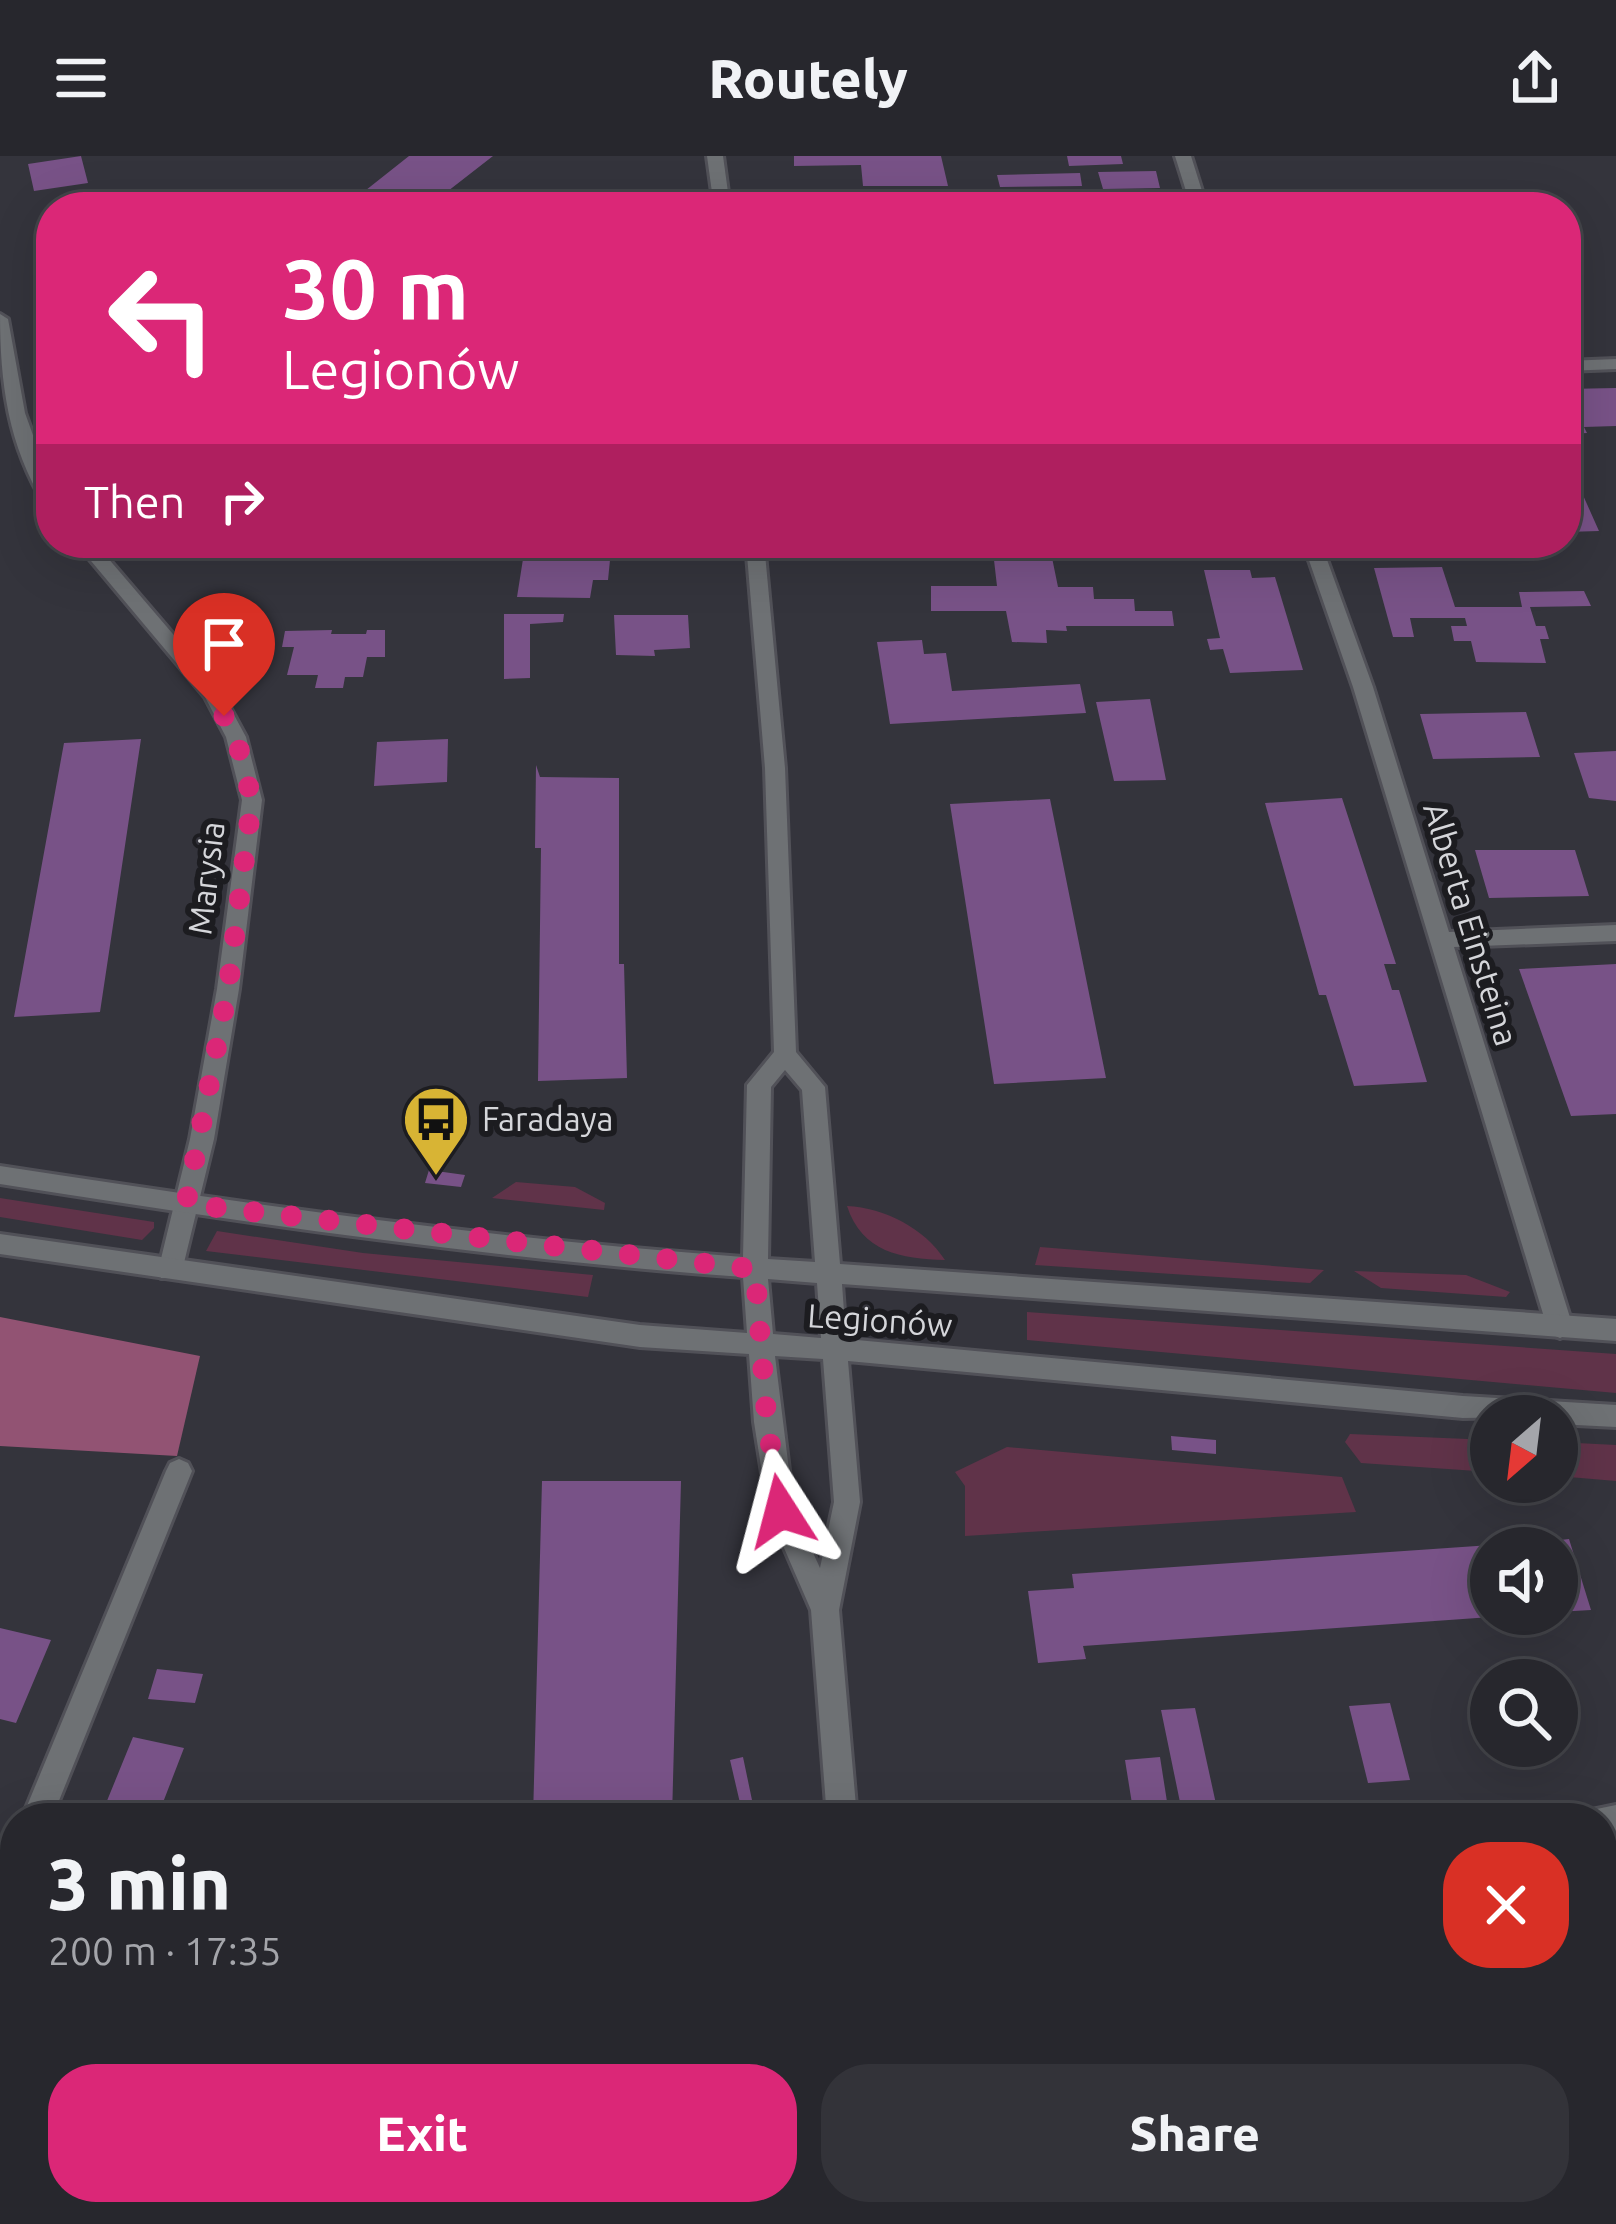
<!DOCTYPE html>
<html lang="en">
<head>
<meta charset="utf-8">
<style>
  body { margin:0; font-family:Ubuntu,sans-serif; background:#333339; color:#f1f3f6; height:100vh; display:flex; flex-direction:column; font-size:45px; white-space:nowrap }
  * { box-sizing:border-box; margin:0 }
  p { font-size:39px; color:#a4a5aa }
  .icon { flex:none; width:66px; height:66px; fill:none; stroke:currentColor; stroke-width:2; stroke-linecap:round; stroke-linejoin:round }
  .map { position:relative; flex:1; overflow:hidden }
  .side { position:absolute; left:0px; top:1647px; width:1617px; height:423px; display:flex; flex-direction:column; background:#27272d; border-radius:48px 48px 0 0; box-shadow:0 12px 48px #0002,0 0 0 3px #434449 }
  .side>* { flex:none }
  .hud { position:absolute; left:36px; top:36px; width:1545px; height:366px; border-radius:48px; box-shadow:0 12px 48px #0002,0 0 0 3px #434449; background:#db2777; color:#fff; overflow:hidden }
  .needle { width:78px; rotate:208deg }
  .buttons { position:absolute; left:1470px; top:1239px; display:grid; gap:24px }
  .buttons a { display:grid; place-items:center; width:108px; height:108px; border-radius:50%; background:#27272d; box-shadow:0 12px 48px #0002,0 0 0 3px #434449; font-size:60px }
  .pin { position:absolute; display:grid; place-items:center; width:102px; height:102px; color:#fff; margin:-123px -51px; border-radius:50% 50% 50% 0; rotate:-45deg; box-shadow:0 0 12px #0007 }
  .pin .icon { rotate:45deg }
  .me { position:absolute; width:132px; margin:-66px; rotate:351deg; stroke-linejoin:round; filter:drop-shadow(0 0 9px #0008) }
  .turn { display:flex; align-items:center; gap:42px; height:252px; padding:0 48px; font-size:54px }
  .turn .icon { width:156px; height:156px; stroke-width:2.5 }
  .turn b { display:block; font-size:84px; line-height:102px }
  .then { display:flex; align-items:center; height:114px; padding:0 48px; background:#0003; gap:24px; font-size:45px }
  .round { display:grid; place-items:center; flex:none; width:126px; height:126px; border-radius:48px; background:#333339 }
  .headline { display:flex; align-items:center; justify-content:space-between; height:204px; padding:0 48px }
  h1 { font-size:72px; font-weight:800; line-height:90px }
  .button { display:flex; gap:24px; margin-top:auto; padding:24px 48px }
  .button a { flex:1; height:138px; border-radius:48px; background:#db2777; color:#fff; font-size:48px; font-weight:800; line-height:138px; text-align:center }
  .button a+a { background:#333339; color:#f1f3f6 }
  header { display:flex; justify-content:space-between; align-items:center; height:156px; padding:0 48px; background:#27272d; font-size:54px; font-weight:800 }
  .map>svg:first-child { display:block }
  .green { fill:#603349 }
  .forest { fill:#925373 }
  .building { fill:#785287 }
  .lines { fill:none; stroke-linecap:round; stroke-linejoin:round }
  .service-casing { stroke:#515158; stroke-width:6 }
  .minor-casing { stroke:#515158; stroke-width:6 }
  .tertiary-casing { stroke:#515158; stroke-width:6 }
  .service { fill:#6e7174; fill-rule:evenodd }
  .minor { fill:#6e7174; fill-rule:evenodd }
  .tertiary { fill:#6e7174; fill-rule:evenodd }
  .route { stroke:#db2777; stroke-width:21; stroke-dasharray:0 37.8 }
  .labels { text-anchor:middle; stroke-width:12; stroke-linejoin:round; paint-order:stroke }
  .street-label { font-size:33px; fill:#d5d6da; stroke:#1c1c20 }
  .poi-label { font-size:33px; fill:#d5d6da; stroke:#1c1c20; text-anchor:start }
</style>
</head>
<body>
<header><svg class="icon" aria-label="menu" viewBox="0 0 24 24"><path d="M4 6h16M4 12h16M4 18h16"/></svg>Routely<svg class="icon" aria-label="share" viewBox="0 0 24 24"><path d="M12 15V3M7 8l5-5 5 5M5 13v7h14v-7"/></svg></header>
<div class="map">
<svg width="1616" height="2068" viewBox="0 0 1616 2068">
  <rect width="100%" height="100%" fill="#34343c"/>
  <path class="green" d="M 516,1026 L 575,1031 L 605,1047 L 604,1054 L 492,1042 Z
    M 0,1042 L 154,1066 L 154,1072 L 142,1084 L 0,1061 Z
    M 847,1050 C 885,1052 924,1072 945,1104 C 901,1103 862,1096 847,1050 Z
    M 217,1075 L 363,1097 L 593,1119 L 588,1141 L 206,1095 Z
    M 1040,1091 L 1324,1114 L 1310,1127 L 1035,1109 Z
    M 1354,1115 L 1466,1119 L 1510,1136 L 1506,1141 L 1381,1132 Z
    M 1027,1156 L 1616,1198 L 1616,1237 L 1027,1184 Z
    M 1350,1278 L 1491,1284 L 1491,1316 L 1361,1307 L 1345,1286 Z
    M 1557,1286 L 1616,1289 L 1616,1325 L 1557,1320 Z
    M 1007,1291 L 1342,1321 L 1356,1356 L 965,1380 L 965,1330 L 955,1316 Z"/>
  <path class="forest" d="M 0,1161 L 200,1200 L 177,1300 L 0,1290 Z"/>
  <path class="building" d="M 81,0 L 88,27 L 34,35 L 28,8 Z
    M 409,0 L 493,0 L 430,49 L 405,51 L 361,38 Z
    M 794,0 L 941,0 L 948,30 L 863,30 L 861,9 L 794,10 Z
    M 1067,0 L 1121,0 L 1123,8 L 1069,10 Z
    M 1156,15 L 1160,32 L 1103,33 L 1098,16 Z
    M 1080,17 L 1082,30 L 1000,31 L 997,19 Z
    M 1616,232 L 1616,270 L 1584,271 L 1587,277 L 1569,278 L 1566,233 Z
    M 1566,294 L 1578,328 L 1599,375 L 1566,376 Z
    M 976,387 L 1049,387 L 1058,431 L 1093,431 L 1094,443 L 1134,443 L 1135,455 L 1172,455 L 1174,470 L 1066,470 L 1067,475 L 1046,474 L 1047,487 L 1012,486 L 1006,455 L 931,455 L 931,430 L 997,430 L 994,404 L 977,404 Z
    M 523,403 L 610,404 L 608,424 L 593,424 L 590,442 L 517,441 Z
    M 1442,411 L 1455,451 L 1522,451 L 1519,436 L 1584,435 L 1591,450 L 1530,451 L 1536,470 L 1545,470 L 1549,483 L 1540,483 L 1546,507 L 1476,506 L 1471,485 L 1454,485 L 1451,470 L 1467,470 L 1465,462 L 1410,462 L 1414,481 L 1393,481 L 1374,412 Z
    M 1204,414 L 1250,414 L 1252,422 L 1275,421 L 1303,514 L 1230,517 L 1223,493 L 1210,494 L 1207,483 L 1220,482 Z
    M 504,458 L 564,458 L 563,466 L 530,468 L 530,522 L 504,523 Z
    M 614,459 L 688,459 L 690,492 L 654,494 L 655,500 L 616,499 Z
    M 332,474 L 331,478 L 366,478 L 367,474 L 385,474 L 385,501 L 367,501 L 363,521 L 345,521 L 343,532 L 315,532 L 318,519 L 287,519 L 294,491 L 282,491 L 285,475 Z
    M 922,484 L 924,498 L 946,497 L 952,535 L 1080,528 L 1086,557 L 890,568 L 877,486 Z
    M 1150,543 L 1166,624 L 1114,625 L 1096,546 Z
    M 1526,556 L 1540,601 L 1433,603 L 1420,558 Z
    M 141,583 L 100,856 L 14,861 L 64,587 Z
    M 448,583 L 447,626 L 374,630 L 377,586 Z
    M 1616,595 L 1616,645 L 1589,642 L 1574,597 Z
    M 536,609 L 540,621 L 619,622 L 619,808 L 624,808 L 627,922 L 538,925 L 541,692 L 535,692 Z
    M 1342,642 L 1396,808 L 1384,808 L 1392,834 L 1399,834 L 1427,926 L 1354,930 L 1326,839 L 1319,839 L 1265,647 Z
    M 1050,643 L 1106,922 L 994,928 L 950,648 Z
    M 1475,694 L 1575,694 L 1589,740 L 1489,742 Z
    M 1616,808 L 1616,958 L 1571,960 L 1519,813 Z
    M 429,1014 L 465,1019 L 461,1031 L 425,1027 Z
    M 1171,1280 L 1216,1284 L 1216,1298 L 1172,1294 Z
    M 542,1325 L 681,1325 L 672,1662 L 533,1662 Z
    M 1569,1383 L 1591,1454 L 1557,1456 L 1557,1392 L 1494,1392 Z
    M 1491,1389 L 1491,1461 L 1083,1490 L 1086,1503 L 1038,1507 L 1028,1435 L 1074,1432 L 1072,1418 Z
    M 0,1472 L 51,1484 L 16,1567 L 0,1563 Z
    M 157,1513 L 203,1518 L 195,1547 L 148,1543 Z
    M 1390,1547 L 1410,1624 L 1368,1627 L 1349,1550 Z
    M 1195,1552 L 1216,1648 L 1181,1651 L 1161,1554 Z
    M 133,1581 L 184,1592 L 157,1662 L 100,1662 Z
    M 743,1601 L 752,1644 L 740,1647 L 730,1604 Z
    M 1160,1601 L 1168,1652 L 1133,1654 L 1125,1604 Z
    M 1616,1697 L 1616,1783 L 1602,1784 L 1602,1698 Z
    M 176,2055 L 214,2055 L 257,2068 L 172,2068 Z
    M 363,2055 L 458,2055 L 459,2068 L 364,2068 Z
    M 1015,2055 L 1119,2055 L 1120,2068 L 1016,2068 Z"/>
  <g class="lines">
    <defs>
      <path id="service" d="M 1616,1649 L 1616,1677 L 1602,1678 L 1602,1662 L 1588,1662 L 1592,1654 Z"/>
      <path id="minor" d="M 1175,0 L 1191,0 L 1207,51 L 1191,51 Z
        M 0,158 L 8,163 L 25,257 L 51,329 L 51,351 L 45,349 C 8,289 0,227 0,158 Z
        M 1616,203 L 1616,213 L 1566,215 L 1566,205 Z
        M 76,387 L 95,387 L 220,533 L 246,581 L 262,644 L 239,833 L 214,983 L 182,1115 L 179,1122 L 161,1122 L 158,1115 L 190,983 L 217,833 L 242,644 L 226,581 L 205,541 Z
        M 1303,387 L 1321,387 L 1373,531 L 1449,776 L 1616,769 L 1616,785 L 1454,791 L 1573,1171 L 1569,1178 L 1560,1182 L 1551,1178 L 1547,1171 L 1353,531 Z
        M 179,1303 L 188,1307 L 192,1315 L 52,1662 L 22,1662 L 166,1315 L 170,1307 Z
        M 15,1701 L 15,1752 L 11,1763 L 0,1767 L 0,1716 L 5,1706 Z"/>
      <path id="tertiary" d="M 707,0 L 723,0 L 730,51 L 714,51 Z
        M 746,387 L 764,387 L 785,612 L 796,896 L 825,931 L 840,1108 L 1616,1163 L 1616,1185 L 842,1128 L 846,1183 L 1463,1240 L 1616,1249 L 1616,1271 L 1557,1268 L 1557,1260 L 1463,1262 L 848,1205 L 860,1346 L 839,1454 L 857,1662 L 827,1662 L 811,1454 L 768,1355 L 754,1266 L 749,1198 L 640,1191 L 0,1098 L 0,1078 L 640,1169 L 747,1177 L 743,1121 C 495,1103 246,1067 0,1028 L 0,1010 C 246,1048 495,1083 743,1101 L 747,929 L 774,896 L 765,612 ZM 785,914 L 802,934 L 815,1106 L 768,1103 L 771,931 ZM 768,1123 L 817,1127 L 821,1182 L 773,1178 ZM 775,1200 L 823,1203 L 834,1346 L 820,1412 L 794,1355 Z
        M 854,2055 L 886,2055 L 886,2068 L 854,2068 Z"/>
    </defs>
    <use href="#service" class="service-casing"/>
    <use href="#minor" class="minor-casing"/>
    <use href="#tertiary" class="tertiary-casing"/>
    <use href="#service" class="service"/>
    <use href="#minor" class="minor"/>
    <use href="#tertiary" class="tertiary"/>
  </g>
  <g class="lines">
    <path class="route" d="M 224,560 L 236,581 L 252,644 L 228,833 L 186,1048 L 755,1113 L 767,1266 L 781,1355"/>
  </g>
  <defs>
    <symbol id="bus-pin" viewBox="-11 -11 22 30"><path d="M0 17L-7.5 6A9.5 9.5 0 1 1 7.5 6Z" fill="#d8b434" stroke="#1c1c20"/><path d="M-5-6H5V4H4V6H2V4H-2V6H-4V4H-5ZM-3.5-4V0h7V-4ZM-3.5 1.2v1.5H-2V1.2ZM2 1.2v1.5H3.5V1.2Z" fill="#111"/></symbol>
  </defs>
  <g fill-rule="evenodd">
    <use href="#bus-pin" x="398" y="925" width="76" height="104"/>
  </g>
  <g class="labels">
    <g class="street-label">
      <text transform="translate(206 722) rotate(-83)" y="12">Marysia</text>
      <text transform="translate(1471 768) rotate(73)" y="12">Alberta Einsteina</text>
      <text transform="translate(880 1164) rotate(4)" y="12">Legionów</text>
    </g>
    <g class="poi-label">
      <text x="482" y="975">Faradaya</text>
    </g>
  </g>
</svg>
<div class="buttons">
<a><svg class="needle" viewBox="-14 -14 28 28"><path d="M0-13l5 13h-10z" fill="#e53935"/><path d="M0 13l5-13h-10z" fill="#a4a5aa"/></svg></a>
<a><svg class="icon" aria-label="sound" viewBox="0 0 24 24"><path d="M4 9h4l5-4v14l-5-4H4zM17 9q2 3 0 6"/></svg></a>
<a><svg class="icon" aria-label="search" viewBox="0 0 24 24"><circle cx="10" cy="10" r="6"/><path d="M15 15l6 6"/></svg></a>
</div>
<div class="pin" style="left:224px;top:560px;background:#d93025"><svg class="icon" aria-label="arrive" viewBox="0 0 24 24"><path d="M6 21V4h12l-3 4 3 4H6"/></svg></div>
<svg class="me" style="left:781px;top:1355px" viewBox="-20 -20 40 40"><path d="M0-17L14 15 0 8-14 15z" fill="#db2777" stroke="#fff" stroke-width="4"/></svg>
<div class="hud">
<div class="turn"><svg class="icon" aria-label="left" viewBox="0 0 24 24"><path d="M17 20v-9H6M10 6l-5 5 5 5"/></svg><div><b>30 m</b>Legionów</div></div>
<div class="then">Then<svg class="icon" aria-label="right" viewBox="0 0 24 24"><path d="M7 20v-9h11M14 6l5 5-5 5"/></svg></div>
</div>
<section class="side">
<div class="headline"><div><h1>3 min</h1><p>200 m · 17:35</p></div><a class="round" style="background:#d93025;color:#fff"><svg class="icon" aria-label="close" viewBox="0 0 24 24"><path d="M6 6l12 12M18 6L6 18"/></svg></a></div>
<div class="button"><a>Exit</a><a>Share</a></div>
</section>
</div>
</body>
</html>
